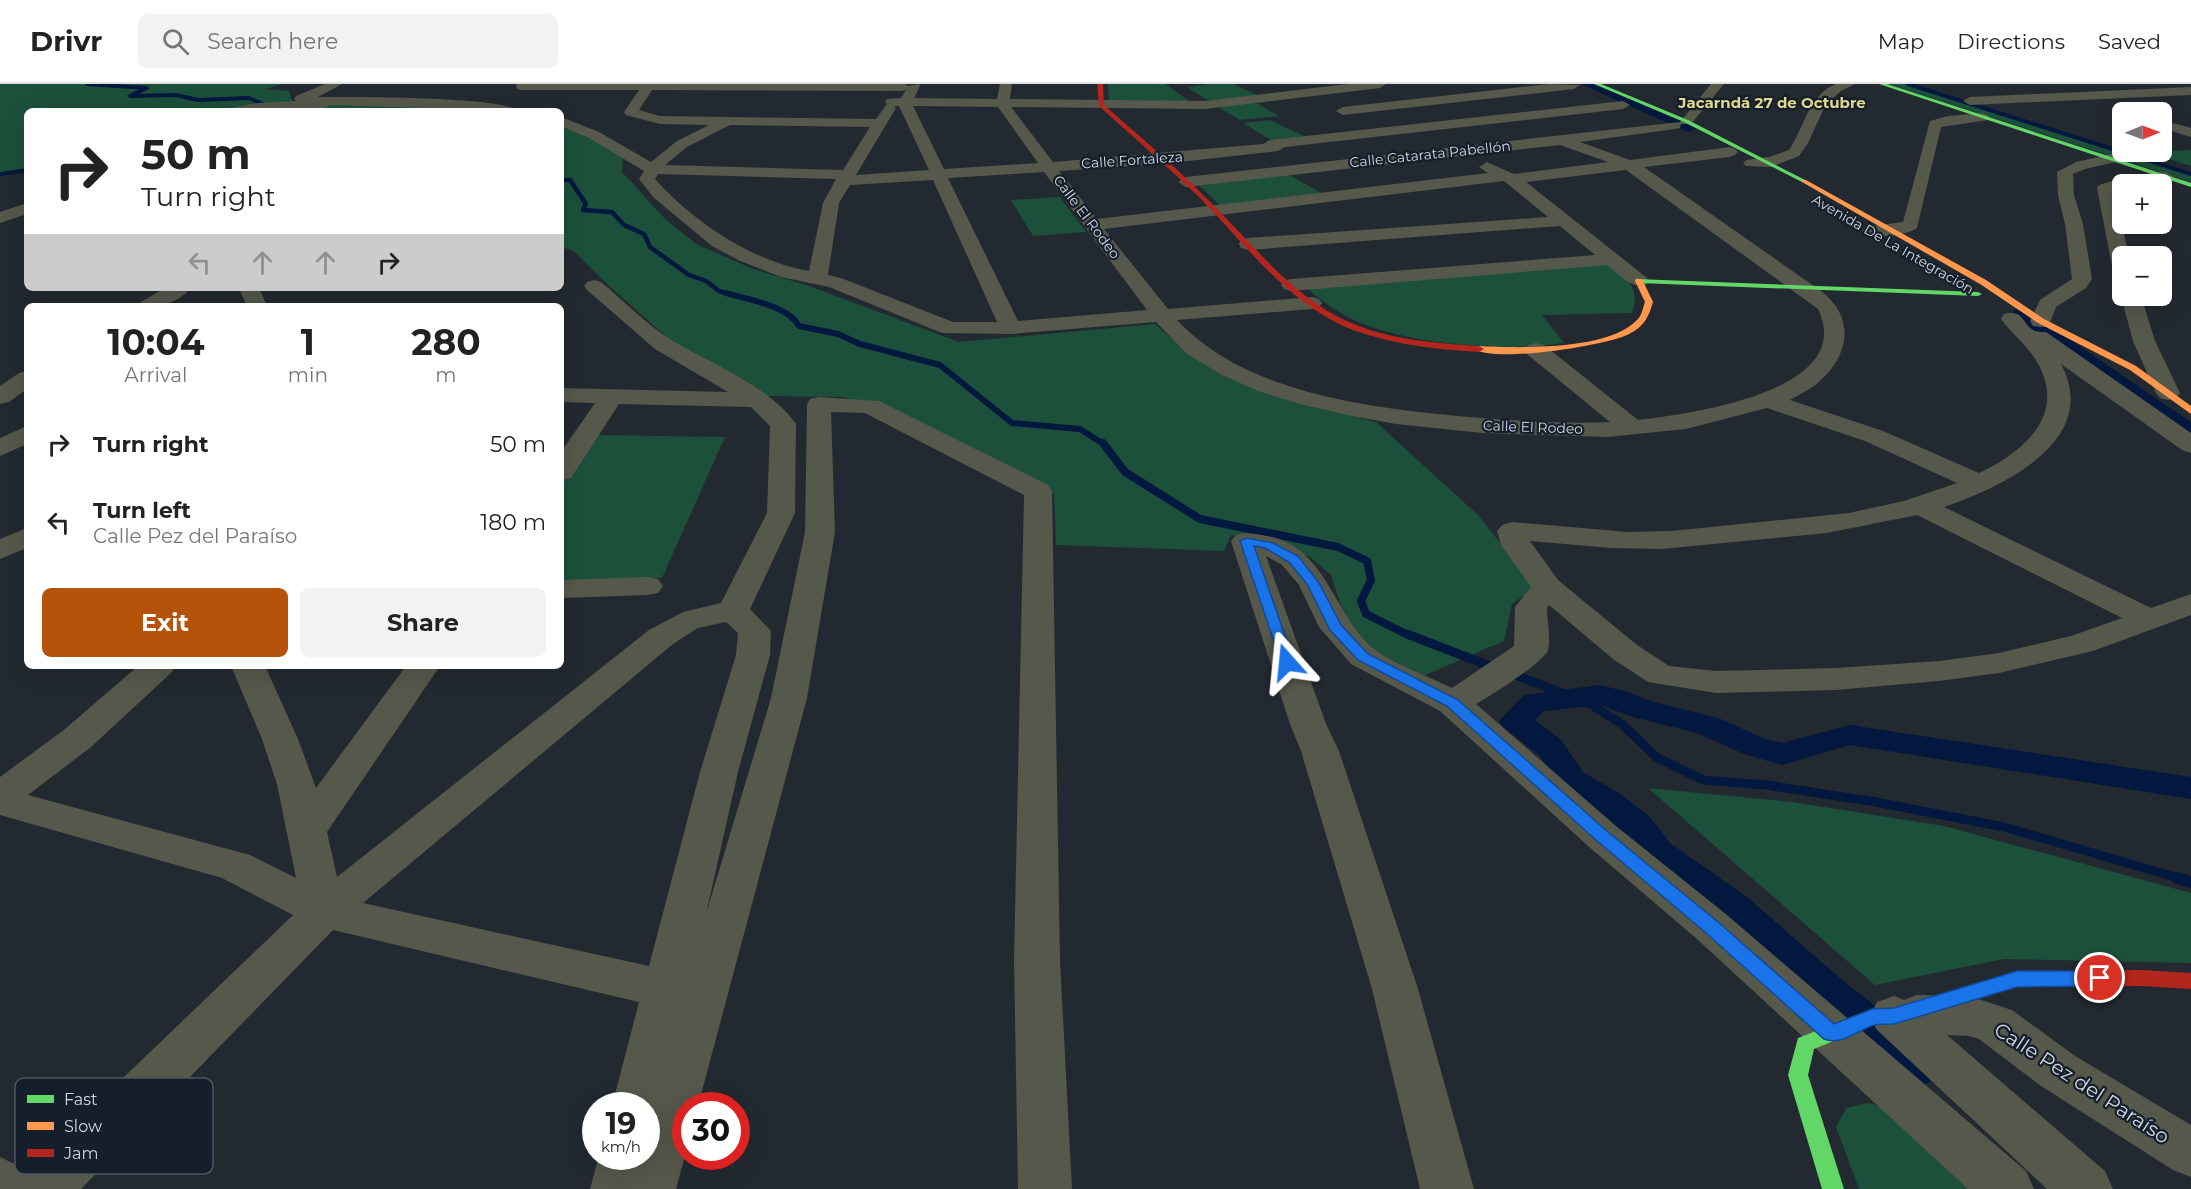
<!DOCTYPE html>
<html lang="en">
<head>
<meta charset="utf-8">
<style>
  body { margin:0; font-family:Montserrat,sans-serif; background:#f2f2f2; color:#222; height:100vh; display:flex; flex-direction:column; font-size:22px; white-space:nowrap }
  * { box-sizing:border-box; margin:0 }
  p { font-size:20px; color:#767676 }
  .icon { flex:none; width:33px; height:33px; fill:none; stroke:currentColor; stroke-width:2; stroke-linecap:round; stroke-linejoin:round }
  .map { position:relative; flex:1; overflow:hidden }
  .details { position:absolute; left:24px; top:219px; width:540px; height:366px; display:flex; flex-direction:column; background:#fff; border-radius:9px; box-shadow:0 6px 24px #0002 }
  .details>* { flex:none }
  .guide { position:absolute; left:24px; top:24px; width:540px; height:183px; border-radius:9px; box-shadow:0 6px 24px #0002; background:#fff; color:#222; overflow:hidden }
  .needle { width:39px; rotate:89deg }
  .fabs { position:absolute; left:2112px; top:18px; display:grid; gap:12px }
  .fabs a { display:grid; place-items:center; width:60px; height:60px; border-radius:9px; background:#fff; box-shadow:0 6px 24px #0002; font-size:30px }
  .speed { position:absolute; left:582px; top:1008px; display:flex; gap:12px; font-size:30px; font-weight:700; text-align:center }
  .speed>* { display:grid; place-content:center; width:78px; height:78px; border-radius:50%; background:#fff; box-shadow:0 6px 24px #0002; line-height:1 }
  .speed small { font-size:15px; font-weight:400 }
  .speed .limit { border:9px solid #d22; background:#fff; color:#111 }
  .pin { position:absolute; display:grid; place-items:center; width:51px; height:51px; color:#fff; margin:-26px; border:3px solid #fff; border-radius:50%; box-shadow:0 2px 6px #0007 }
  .me { position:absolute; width:66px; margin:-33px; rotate:342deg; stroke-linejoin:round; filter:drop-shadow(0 0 4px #0008) }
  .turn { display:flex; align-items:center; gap:21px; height:126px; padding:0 18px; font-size:27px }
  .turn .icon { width:78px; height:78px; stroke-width:2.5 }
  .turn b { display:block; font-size:42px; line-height:51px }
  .lanes { display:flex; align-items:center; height:57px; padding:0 18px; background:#0003; justify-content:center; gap:30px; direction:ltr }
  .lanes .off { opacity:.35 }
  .eta { display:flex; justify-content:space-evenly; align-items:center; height:102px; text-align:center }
  .eta b { font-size:36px; font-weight:700; line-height:42px }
  .primary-button { display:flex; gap:12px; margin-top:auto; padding:12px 18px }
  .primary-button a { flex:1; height:69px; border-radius:9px; background:#b45309; color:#fff; font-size:24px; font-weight:700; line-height:69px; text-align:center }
  .primary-button a+a { background:#f2f2f2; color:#222 }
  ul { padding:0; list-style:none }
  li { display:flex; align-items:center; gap:18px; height:78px; padding:0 18px }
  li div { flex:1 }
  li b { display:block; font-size:22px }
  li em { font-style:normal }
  header { display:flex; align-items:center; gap:36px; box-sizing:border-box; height:84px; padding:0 30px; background:#fff; border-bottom:2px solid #e0e0e0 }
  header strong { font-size:28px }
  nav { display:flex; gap:33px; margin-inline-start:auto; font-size:21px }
  .search { width:420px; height:54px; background:#f2f2f2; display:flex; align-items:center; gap:15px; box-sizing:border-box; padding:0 21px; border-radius:9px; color:#767676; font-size:22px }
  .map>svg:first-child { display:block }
  .green { fill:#1c503a }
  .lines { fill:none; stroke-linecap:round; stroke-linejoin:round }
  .stream-far5 { stroke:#03183e; stroke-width:4 }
  .stream-far4 { stroke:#03183e; stroke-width:4.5 }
  .stream-far3 { stroke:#03183e; stroke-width:6 }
  .stream-far2 { stroke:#03183e; stroke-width:8 }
  .stream-far1 { stroke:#03183e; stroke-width:9 }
  .stream { stroke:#03183e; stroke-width:12 }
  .canal { fill:#03183e; fill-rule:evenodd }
  .street { fill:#55584b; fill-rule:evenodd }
  .fast { fill:#63d668; fill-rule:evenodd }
  .slow { fill:#ff974d; fill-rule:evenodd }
  .jam { fill:#b3261e; fill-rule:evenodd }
  .route { fill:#1a73e8; stroke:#114b97; stroke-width:1.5 }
  .labels { text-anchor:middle; stroke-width:4.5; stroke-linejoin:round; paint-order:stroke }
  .far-street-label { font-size:14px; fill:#d0d7df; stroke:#151f2b }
  .far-neighbourhood-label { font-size:15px; font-weight:bold; fill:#e1d98a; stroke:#151f2b }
  .near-street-label { font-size:20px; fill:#d0d7df; stroke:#151f2b }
  .key { fill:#151f2b; stroke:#4d5661; stroke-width:1.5 }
  .key-label { font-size:16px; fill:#d0d7df }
</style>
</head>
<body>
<header>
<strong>Drivr</strong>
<div class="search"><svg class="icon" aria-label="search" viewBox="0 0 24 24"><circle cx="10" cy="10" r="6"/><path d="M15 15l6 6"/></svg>Search here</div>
<nav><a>Map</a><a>Directions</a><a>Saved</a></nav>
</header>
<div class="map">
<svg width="2191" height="1105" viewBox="0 0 2191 1105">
  <rect width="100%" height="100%" fill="#232930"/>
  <path class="green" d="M 0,0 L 282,0 L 265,5 L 289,7 L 292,16 L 297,19 L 485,24 L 500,27 L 27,27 L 27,86 L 0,90 Z
    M 1108,0 L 1165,0 L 1192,19 L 1109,19 Z
    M 1209,0 L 1233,0 L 1259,12 L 1209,17 L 1187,3 Z
    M 1889,0 L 1912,0 L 2191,88 L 2191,98 Z
    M 1253,17 L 1279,32 L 1240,36 L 1215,21 Z
    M 1270,36 L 1306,53 L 1273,57 L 1243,39 Z
    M 561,41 L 590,53 L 623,73 L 622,88 L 667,137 L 698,161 L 753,185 L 809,202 L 959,258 L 1155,240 L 1188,269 L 1312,321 L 1376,338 L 1479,432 L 1535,504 L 1512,520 L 1504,557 L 1423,592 L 1371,565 L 1345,534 L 1331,491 L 1310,473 L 1256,454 L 1231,451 L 1224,467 L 1056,461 L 1054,410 L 870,321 L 842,313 L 767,312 L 670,256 L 608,201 L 574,167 L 561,163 Z
    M 2191,66 L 2191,82 L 2150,69 L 2154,68 Z
    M 1286,89 L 1323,110 L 1220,121 L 1197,100 Z
    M 1060,113 L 1086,148 L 1033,152 L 1011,116 Z
    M 1608,179 C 1626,196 1641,202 1632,229 L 1542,231 L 1564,259 C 1507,268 1405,261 1352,235 C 1335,227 1322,217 1307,204 Z
    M 597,351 L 725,353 L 662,494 L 561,498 L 561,401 Z
    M 1648,704 L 1792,718 L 1944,742 L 2191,809 L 2191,879 L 2004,875 L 1875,901 Z
    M 1868,1019 L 1891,1025 L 1986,1105 L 1859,1105 L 1836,1043 L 1846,1024 Z"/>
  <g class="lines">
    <path class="stream-far5" d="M 87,0 L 147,4 L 130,12 L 176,11 L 198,16 L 249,14 L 263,20 L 250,27
      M 1908,0 L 2191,90
      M 0,90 L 27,86"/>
    <path class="stream-far4" d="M 561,96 L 570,96 L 586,120 L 583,126 L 612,128 L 624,141 L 644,150 L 650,163 L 689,191 L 706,197 L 719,207 L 731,211"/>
    <path class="stream-far3" d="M 726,209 C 748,216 787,221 799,242 L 838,250 L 860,260 L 940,281 L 1012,339 L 1080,345 L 1105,361"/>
    <path class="stream-far2" d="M 1103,359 L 1125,388 L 1200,435 L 1338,463 L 1367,477 L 1371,496 L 1361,517 L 1366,530 L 1410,552"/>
    <path class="stream-far1" d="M 1407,550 L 1495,584
      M 1510,589 L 1590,620 L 1623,641 L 1656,673 L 1703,696 L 1766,701 L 1876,718 L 2004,743 L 2182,795"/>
    <path class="stream" d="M 2177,794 L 2191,798"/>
    <path class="canal" d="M 1581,0 L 1595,0 L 1696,44 L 1690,48 L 1686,47 Z
      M 2020,225 L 2026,226 L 2191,338 L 2191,355 L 2183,353 L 2014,234 L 2011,230 L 2014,226 Z
      M 1600,601 L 1628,608 L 1653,618 L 1718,634 L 1765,655 L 1782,659 L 1850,641 L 2191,693 L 2191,715 L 1850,661 L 1782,681 L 1744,670 L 1697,649 L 1633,633 L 1600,621 L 1544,627 L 1535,636 L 1562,657 L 1583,688 L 1622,711 L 1650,733 L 1670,759 L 1747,813 L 1841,895 L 1936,970 L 1942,983 L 1936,996 L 1921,1001 L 1906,996 L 1813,919 L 1721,833 L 1644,777 L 1626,751 L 1598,727 L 1559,704 L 1540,672 L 1504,644 L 1499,637 L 1524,611 Z"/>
    <path class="street" d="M 325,0 L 342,0 L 318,13 C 348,13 503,12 518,27 L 330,21 L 324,25 L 229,27 L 231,24 L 258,19 L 296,17 L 294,15 L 296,12 Z
      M 516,0 L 905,0 L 908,2 L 919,0 L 920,2 L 914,14 L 997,15 L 1000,0 L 1012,0 L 1010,15 L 1205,17 L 1348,0 L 1386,0 L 1380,4 L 1205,25 L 1011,23 L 1053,78 L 1263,60 L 1270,56 L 1623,17 L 1630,21 L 1623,25 L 1285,63 L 1278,67 L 1161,80 L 1059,87 L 1097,135 L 1488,89 L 1479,83 L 1487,78 L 1514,90 L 1608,78 L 1560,61 L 1186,103 L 1178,98 L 1186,93 L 1680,38 L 1711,0 L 1724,0 L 1691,40 L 1681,40 L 1680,44 L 1675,45 L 1580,58 L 1630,76 L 1730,63 L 1735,65 L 1738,68 L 1735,71 L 1730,73 L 1644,83 L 1821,207 C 1858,235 1848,276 1814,302 C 1807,307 1798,311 1790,316 L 1883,347 L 1979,389 C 2023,368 2068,331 2037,278 C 2028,262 2012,250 2001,235 L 2004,230 C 2025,225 2021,240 2035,247 C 2038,248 2042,248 2046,248 L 2191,349 L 2191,369 L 2182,366 L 2061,280 C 2102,356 2003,403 1944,423 L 2151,524 L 2191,510 L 2191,531 L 2093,567 L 1999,589 L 1939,597 L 1836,606 L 1716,609 L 1648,598 L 1613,575 L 1549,521 L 1547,524 C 1547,536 1551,555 1548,566 C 1543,579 1490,612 1476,620 L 1616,742 L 1727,831 L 2026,1087 L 2034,1105 L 1968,1105 L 1697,855 L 1588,762 L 1440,627 L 1351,580 L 1319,543 L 1299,501 L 1282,481 L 1266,472 L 1326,640 L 1339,667 L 1418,905 L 1474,1105 L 1420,1105 L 1372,905 L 1301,667 L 1290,640 L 1231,457 L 1236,451 C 1247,448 1256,450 1267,452 C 1327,463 1333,531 1374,565 C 1390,578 1432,594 1452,604 L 1514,562 L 1515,523 L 1531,503 L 1501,461 L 1497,447 L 1502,441 L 1512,438 L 1628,448 L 1671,447 L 1849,429 L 1904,417 L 1957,399 L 1865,357 L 1767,324 L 1686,345 L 1607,353 L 1482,349 L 1396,340 L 1352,332 L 1300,320 L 1258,307 L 1220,290 L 1186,269 L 1156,238 L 1011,250 L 942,249 L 829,203 L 781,193 L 738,176 L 712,162 L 654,114 L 639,95 L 644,87 L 589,54 L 561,42 L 561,33 L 599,48 L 651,78 L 677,57 L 709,41 L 660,40 L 626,31 L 624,28 L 639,6 L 521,6 L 517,5 ZM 652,6 L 902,7 L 906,6 L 901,14 L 887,15 L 885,18 L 887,20 L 876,35 L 660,32 L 639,26 ZM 894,22 L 899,22 L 929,86 L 856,91 L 896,24 ZM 913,22 L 998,23 L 1038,79 L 944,85 ZM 730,41 L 870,43 L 843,86 L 665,81 L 687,63 ZM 1626,86 L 1818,225 C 1858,308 1688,330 1638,336 L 1544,261 L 1536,259 L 1528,261 L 1525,266 L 1528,271 L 1610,338 C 1564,340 1516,337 1469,333 C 1373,324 1247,311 1177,236 L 1312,225 L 1319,223 L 1322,219 L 1319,215 L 1312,213 L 1168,225 L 1104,145 L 1504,97 L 1548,133 L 1248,154 L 1241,156 L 1239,160 L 1241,164 L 1248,166 L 1560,142 L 1595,171 L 1291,195 L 1284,197 L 1281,201 L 1284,205 L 1291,207 L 1607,181 C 1619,190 1630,205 1646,201 L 1649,197 L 1646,193 L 1526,98 ZM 1044,88 L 1147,226 L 1018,237 L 948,94 ZM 658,90 L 836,95 L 823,119 L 809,187 C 750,176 695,139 655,95 ZM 933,96 L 997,238 L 953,238 L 841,194 L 828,191 L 839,119 L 850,101 ZM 1917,431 L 2122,534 L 2071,552 L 1999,569 L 1939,577 L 1836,584 L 1716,587 L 1669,582 L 1637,561 L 1558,496 L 1530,457 L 1611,464 L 1662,465 L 1827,449 Z
      M 1549,0 L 1580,1 L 1574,5 L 1343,31 L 1336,27 L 1343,23 Z
      M 1836,0 L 1855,0 L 1841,7 L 1826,20 L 1808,59 L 1799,72 L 1771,83 L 1746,82 L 1743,79 L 1746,76 L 1769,73 L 1789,66 C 1804,44 1809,10 1836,0 Z
      M 2191,3 L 2191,11 L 1970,21 L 1963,17 L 1970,13 Z
      M 1983,29 L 1990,33 L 1988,36 L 1941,43 L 1917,144 C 1905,152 1879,154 1865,151 L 1862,147 L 1865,143 L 1903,138 L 1930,37 L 1948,32 Z
      M 2162,36 L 2191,44 L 2191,53 L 2162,44 Z
      M 2111,70 L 2116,72 L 2119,75 L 2116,78 L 2085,85 L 2073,90 L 2074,111 L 2083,140 L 2092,195 L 2086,204 L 2056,223 L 2049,242 L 2041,243 L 2033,242 L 2030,237 L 2040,216 L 2072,195 L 2065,140 L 2058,111 L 2057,88 L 2076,78 Z
      M 2166,88 L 2174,93 L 2172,96 L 2122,100 L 2122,104 L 2114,107 L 2129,172 L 2122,172 L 2122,188 L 2115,186 L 2112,182 L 2097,104 L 2099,101 L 2132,91 Z
      M 27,119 L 27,130 L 0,139 L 0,128 Z
      M 594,196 L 601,198 C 624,217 647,241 673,257 C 712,280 769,302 796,340 L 795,429 L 750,525 L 771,547 L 770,571 L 738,688 L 706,830 L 771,614 L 805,448 L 807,320 L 810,315 L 819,313 L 879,317 L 1048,401 L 1052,407 L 1060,876 L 1072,1105 L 1018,1105 L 1014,876 L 1024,411 L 865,329 L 831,328 L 835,448 L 807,614 L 698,1022 L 686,1022 L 686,1068 L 676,1105 L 590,1105 L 599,1072 L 646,1072 L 646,1022 L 612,1022 L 639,918 L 333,846 L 81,1105 L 0,1105 L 0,1073 L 27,1086 L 293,831 L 222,794 L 0,731 L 0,693 L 65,645 L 138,582 L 176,582 L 171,589 L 91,663 L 28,711 L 250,771 L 296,794 L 277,700 L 262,655 L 231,582 L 265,582 L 298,655 L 316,704 L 406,582 L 440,582 L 327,748 L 337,793 L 649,546 L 683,528 L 721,519 L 767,429 L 770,342 L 751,323 L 619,320 L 571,394 L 561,396 L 561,368 L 595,319 L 561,318 L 561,304 L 728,308 L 655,265 L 587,206 L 584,202 L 587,198 ZM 726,538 L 738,549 L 736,571 L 700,688 L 649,882 L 363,819 L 673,560 L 698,544 Z
      M 165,204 L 190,204 C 178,221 156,222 138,222 L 141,218 Z
      M 239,204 L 259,204 L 267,222 L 247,222 Z
      M 2122,210 L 2122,212 L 2141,212 L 2155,257 L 2180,309 L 2176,314 L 2168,316 L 2160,314 L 2156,309 L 2133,257 L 2121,212 Z
      M 27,287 L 27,305 L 9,318 L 0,320 L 0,302 L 19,289 Z
      M 27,342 L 27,360 L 0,372 L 0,354 Z
      M 27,444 L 27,464 L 0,475 L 0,455 Z
      M 647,493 L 658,495 L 663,502 L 658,509 L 647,511 L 561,514 L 561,496 Z
      M 1917,911 L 1969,912 L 2012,926 L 2075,972 L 2191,1041 L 2191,1093 L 2173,1086 L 2041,1002 L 1979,955 L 1969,952 L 1947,951 L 2105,1087 L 2113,1105 L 2047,1105 L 1877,946 L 1870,932 L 1877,918 L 1894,912 L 1904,916 Z"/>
    <path class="fast" d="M 1594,0 L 1601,0 L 1688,36 L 1807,97 L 1802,98 L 1684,38 Z
      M 1879,0 L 1887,0 L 2191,99 L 2191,103 Z
      M 1636,195 L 1978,208 L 1982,210 L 1978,212 L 1639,199 L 1635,197 Z
      M 1985,897 L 1992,900 L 1994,905 L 1992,910 L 1894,940 L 1873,941 L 1814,965 L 1808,991 L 1844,1105 L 1822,1105 L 1788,991 L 1798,954 L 1872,925 L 1894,924 Z"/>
    <path class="slow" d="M 1802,96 L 1806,96 L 1986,196 L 2044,235 L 2136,282 L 2191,322 L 2191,330 L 2130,286 L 2038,239 L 1980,200 L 1802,98 Z
      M 1636,195 L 1642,195 L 1653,218 C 1649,232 1644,243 1629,250 C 1606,262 1494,279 1474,265 L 1479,262 C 1519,264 1609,267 1638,235 C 1642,231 1643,223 1645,218 L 1635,197 Z"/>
    <path class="jam" d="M 1097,0 L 1103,0 L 1104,21 C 1138,51 1173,80 1205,113 C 1250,156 1290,212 1349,238 C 1390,256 1435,259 1479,262 L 1484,265 L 1479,268 C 1433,265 1384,260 1341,241 C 1283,213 1244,159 1200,114 C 1167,82 1133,53 1099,22 Z
      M 2142,886 L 2191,889 L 2191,905 L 2142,902 L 2017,903 L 1985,913 L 1978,910 L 1976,905 L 1978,900 L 2017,887 Z"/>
  </g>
  <path class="route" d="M 1246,454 L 1273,459 L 1298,472 L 1319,499 L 1341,541 L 1368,570 L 1458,616 L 1608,748 L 1718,838 L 1834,940 L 1872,925 L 1894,924 L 2017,887 L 2100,887 L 2107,889 L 2110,894 L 2107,900 L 2100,902 L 2017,903 L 1894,940 C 1888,940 1880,940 1874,941 C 1858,946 1842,962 1824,955 L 1705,848 L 1596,756 L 1447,622 L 1358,576 L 1330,546 L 1307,500 L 1289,478 L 1265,464 L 1254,462 L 1294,578 L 1292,581 L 1282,581 L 1240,457 Z"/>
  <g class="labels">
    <g class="far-street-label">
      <text transform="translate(1430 70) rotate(-6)" y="5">Calle Catarata Pabellón</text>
      <text transform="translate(1132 76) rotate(-4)" y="5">Calle Fortaleza</text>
      <text transform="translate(1087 133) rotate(53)" y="5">Calle El Rodeo</text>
      <text transform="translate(1893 160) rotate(30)" y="5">Avenida De La Integración</text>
      <text transform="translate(1533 343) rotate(2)" y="5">Calle El Rodeo</text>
    </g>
    <g class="far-neighbourhood-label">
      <text x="1772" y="24">Jacarndá 27 de Octubre</text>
    </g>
    <g class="near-street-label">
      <text transform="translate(2082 999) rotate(33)" y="7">Calle Pez del Paraíso</text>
    </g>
  </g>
  <rect x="15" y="994" width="198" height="96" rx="9" class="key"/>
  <rect x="27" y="1011" width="27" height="8" fill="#63d668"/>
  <rect x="27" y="1038" width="27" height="8" fill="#ff974d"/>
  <rect x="27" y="1065" width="27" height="8" fill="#b3261e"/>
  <g class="key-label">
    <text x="64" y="1021">Fast</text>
    <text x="64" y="1048">Slow</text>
    <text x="64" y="1075">Jam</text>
  </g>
</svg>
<div class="fabs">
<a><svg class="needle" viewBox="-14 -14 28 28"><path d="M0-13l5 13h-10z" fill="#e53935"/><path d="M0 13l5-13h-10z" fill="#767676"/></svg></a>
<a>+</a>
<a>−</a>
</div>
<div class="speed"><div>19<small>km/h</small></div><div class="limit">30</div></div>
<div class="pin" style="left:2100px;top:894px;background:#d93025"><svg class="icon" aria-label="arrive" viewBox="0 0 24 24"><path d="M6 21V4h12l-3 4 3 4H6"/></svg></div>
<svg class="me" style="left:1287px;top:578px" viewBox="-20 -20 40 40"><path d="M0-17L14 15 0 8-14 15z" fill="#1a73e8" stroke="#fff" stroke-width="4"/></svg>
<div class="guide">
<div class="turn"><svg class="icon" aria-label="right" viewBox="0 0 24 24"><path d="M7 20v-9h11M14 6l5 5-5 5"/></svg><div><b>50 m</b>Turn right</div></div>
<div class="lanes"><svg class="icon off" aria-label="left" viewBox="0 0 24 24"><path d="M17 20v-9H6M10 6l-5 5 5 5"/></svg><svg class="icon off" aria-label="ahead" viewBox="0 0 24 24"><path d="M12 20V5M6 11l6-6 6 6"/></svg><svg class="icon off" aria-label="ahead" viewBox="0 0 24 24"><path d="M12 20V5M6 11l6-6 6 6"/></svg><svg class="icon" aria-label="right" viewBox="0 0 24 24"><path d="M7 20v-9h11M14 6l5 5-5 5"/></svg></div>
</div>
<section class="details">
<div class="eta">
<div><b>10:04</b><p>Arrival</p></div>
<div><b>1</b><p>min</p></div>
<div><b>280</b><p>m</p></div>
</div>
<ul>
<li><svg class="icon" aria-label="right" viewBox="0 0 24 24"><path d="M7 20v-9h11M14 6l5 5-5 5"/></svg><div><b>Turn right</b></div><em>50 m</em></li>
<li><svg class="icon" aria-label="left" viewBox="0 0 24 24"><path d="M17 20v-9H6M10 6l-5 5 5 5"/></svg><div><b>Turn left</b><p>Calle Pez del Paraíso</p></div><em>180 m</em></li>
</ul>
<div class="primary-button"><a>Exit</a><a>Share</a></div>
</section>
</div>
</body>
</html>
